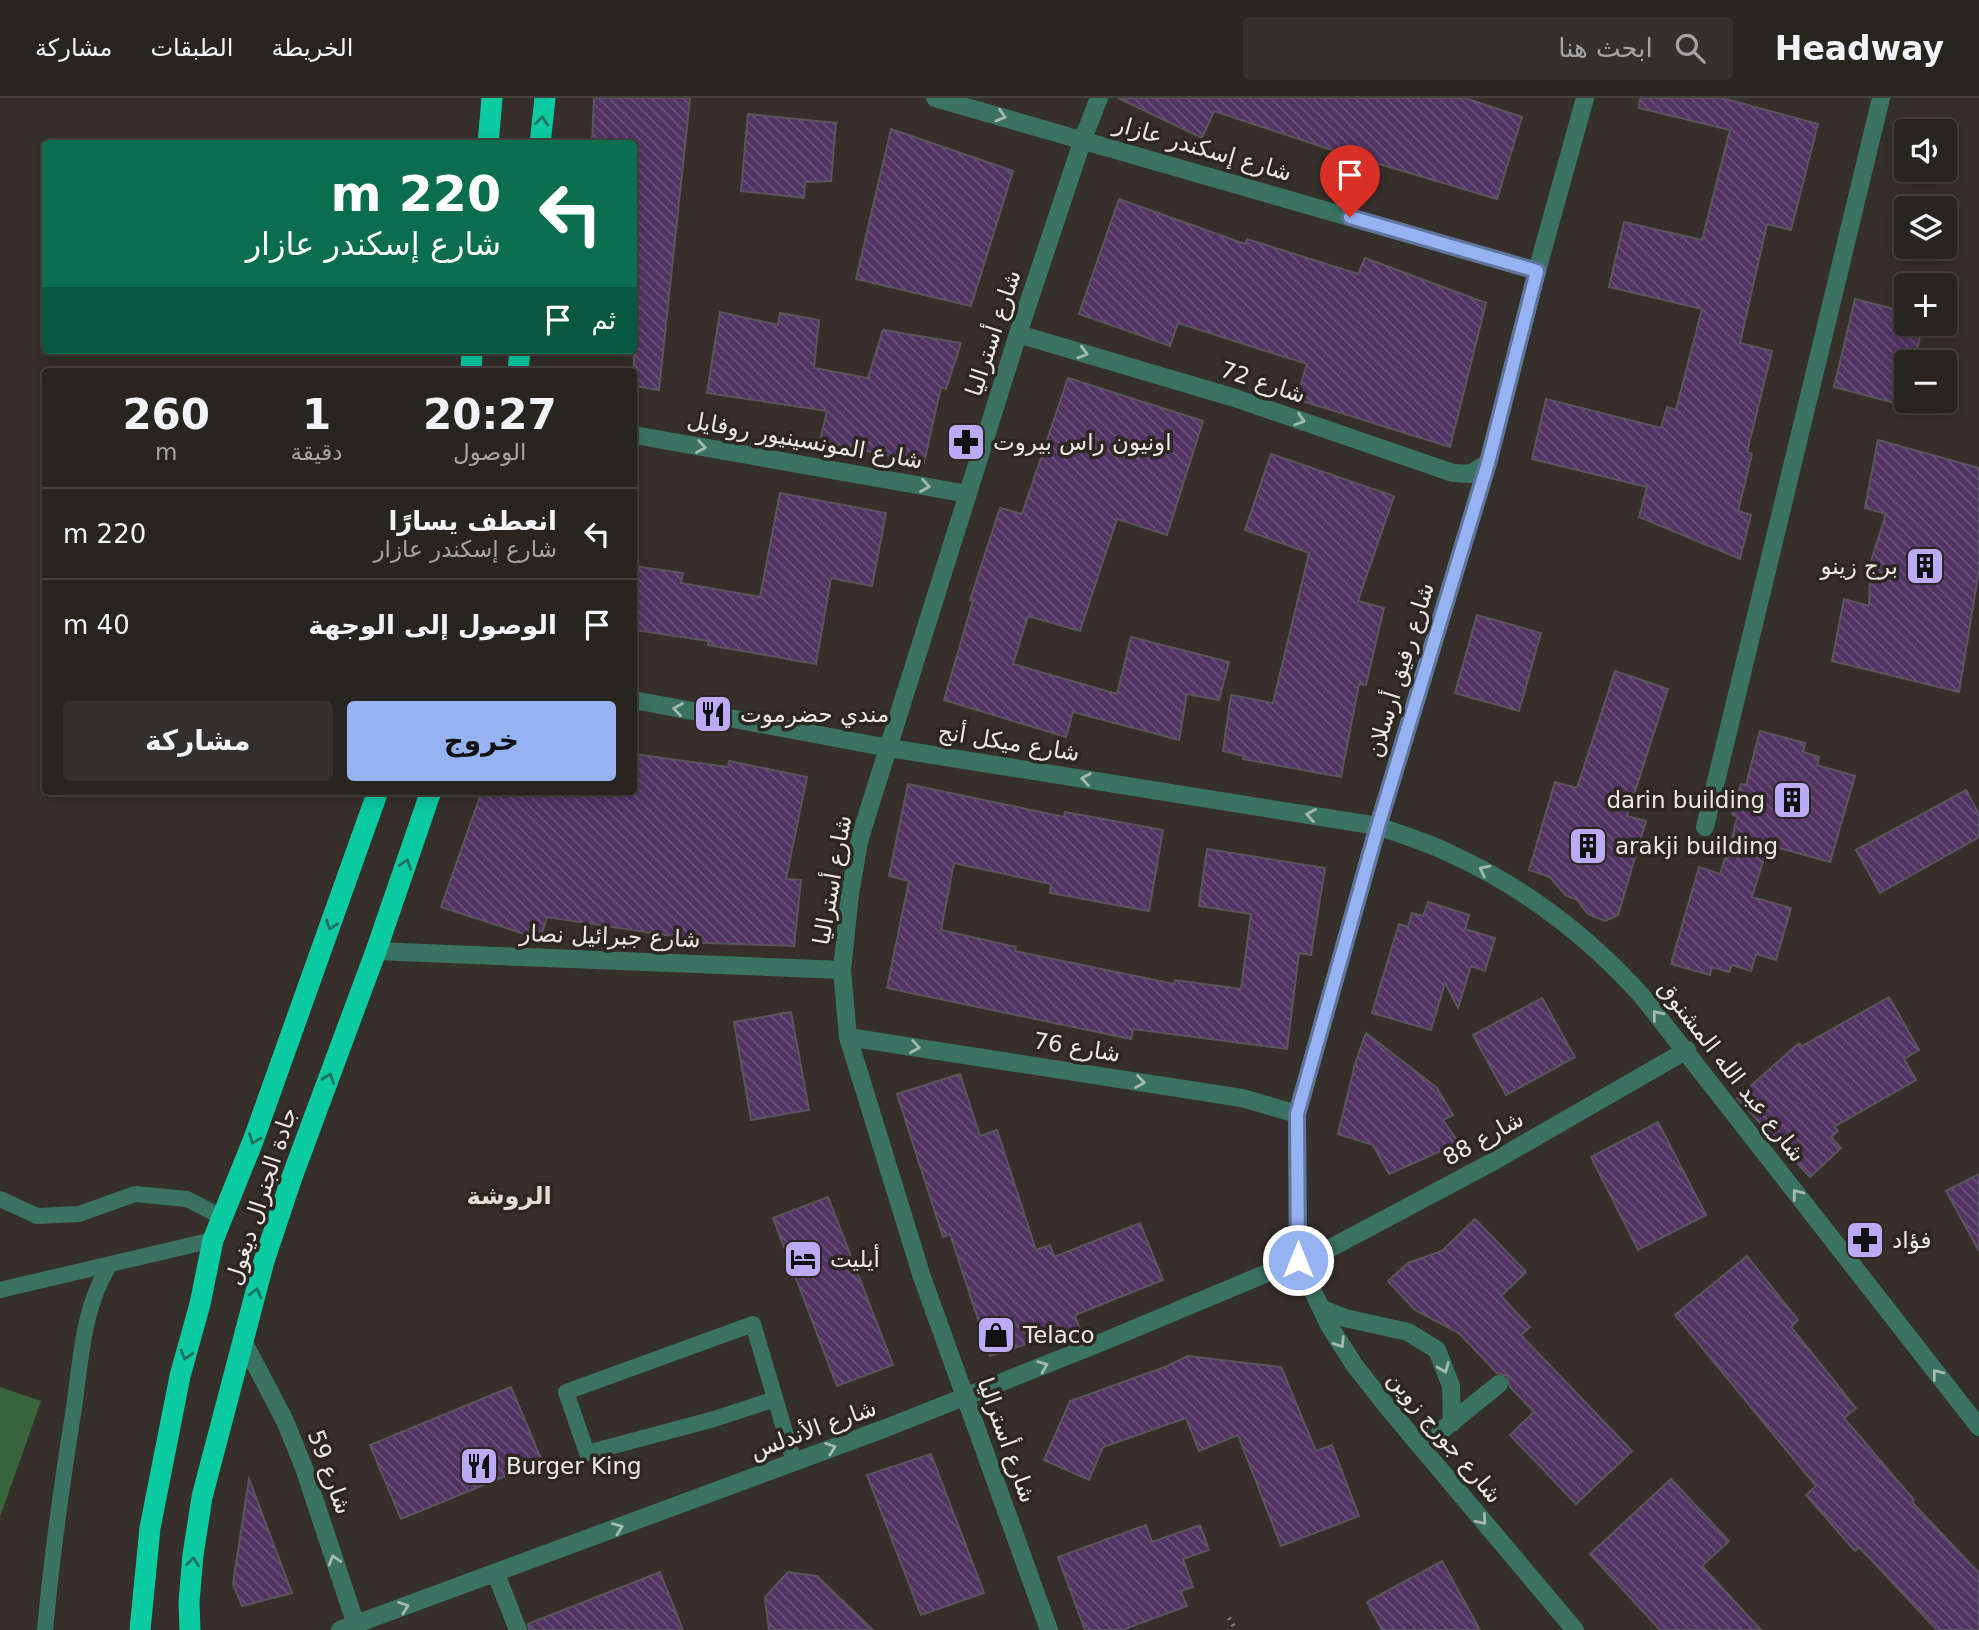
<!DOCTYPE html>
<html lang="ar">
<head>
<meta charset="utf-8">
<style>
  body { margin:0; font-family:"DejaVu Sans","Noto Sans Arabic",sans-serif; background:#34302d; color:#f1f3f6; direction:rtl; height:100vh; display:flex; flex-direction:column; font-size:26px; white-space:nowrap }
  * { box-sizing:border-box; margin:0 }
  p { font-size:23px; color:#a5a4a5 }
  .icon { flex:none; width:38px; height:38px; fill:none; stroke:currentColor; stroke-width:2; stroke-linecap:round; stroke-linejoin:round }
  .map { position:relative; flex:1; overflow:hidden; direction:ltr }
  .side { position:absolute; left:42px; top:270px; width:595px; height:427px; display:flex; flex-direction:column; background:#282420; border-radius:7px; box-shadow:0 4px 18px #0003,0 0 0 2px #44413e; direction:rtl }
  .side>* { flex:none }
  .banner { position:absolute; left:42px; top:42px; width:595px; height:214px; border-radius:7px; box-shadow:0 4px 18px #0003,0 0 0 2px #44413e; direction:rtl; background:#0b6e4f; color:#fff; overflow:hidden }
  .buttons { position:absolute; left:1894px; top:21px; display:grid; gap:14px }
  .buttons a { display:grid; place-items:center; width:63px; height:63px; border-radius:7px; background:#282420; box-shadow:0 4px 18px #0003,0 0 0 2px #44413e; font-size:35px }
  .pin { position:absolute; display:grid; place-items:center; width:60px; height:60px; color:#fff; margin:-72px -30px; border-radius:50% 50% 50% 0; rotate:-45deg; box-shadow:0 0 7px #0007 }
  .pin .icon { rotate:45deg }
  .me { position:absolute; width:77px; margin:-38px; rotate:0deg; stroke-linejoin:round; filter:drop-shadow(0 0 5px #0008) }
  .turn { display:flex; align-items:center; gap:24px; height:147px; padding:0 21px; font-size:32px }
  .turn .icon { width:91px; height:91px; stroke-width:2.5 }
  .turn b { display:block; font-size:49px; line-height:60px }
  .then { display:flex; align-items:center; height:66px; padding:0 21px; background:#0003; gap:14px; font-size:26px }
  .eta { display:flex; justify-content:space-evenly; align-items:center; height:119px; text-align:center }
  .eta b { font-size:42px; font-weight:700; line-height:49px }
  .primary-button { display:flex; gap:14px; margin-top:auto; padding:14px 21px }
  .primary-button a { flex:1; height:80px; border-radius:7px; background:#95b2f1; color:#111; font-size:28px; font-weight:700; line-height:80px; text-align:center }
  .primary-button a+a { background:#34302d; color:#f1f3f6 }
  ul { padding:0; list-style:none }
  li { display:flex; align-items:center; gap:21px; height:91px; padding:0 21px; border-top:2px solid #44413e }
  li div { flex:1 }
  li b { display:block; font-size:26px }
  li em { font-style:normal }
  header { display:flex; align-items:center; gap:42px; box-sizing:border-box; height:98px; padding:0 35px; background:#282420; border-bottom:2px solid #44413e }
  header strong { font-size:33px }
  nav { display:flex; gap:38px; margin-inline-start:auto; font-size:24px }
  .search { width:490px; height:63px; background:#34302d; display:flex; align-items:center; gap:18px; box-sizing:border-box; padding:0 24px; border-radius:7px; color:#a5a4a5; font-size:26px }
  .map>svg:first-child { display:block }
  .grass { fill:#38653b }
  .building { fill:url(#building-back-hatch); stroke:#59555c; stroke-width:2 }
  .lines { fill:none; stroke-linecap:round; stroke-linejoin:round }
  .path { stroke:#807b77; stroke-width:4.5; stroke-dasharray:2 5; stroke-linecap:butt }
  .lane { stroke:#3b7362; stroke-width:16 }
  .street { stroke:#3b7362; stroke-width:18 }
  .highway { stroke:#0ccba3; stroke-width:21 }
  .oneway { stroke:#a5b9b0 }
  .oneway2 { stroke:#1e715c }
  .route-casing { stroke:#61749d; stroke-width:18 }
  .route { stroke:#95b2f1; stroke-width:12 }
  .labels { text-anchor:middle; stroke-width:7; stroke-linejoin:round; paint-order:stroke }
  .street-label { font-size:23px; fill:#ebe7e4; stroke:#2c2721 }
  .poi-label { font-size:23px; fill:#ebe7e4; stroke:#2c2721; text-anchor:start }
  .neighbourhood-label { font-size:24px; font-weight:bold; fill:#e4ddd6; stroke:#2c2721 }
</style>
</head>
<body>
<header>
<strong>Headway</strong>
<div class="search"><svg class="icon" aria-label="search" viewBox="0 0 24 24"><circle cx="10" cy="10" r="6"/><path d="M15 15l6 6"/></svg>ابحث هنا</div>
<nav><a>الخريطة</a><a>الطبقات</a><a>مشاركة</a></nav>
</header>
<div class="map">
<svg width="1979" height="1532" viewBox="0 0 1979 1532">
  <defs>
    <pattern id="building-back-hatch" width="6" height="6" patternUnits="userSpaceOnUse" patternTransform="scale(1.75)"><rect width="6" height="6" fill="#513362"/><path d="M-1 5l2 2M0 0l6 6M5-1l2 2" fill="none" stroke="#6a5178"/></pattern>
  </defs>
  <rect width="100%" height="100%" fill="#36302b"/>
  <path class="grass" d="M 0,1289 L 41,1303 L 0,1419 Z"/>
  <path class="building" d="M 594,0 L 690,0 L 659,292 L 634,288 L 634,46 L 592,46 Z
    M 1118,0 L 1465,0 L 1522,19 L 1497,101 L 1332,52 L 1214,13 L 1202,40 Z
    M 1640,0 L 1722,0 L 1818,26 L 1791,132 L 1767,126 L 1740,245 L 1772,253 L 1747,354 L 1752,356 L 1738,413 L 1751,417 L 1740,461 L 1639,419 L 1647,389 L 1532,361 L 1546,301 L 1661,330 L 1667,309 L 1676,312 L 1702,211 L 1609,189 L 1624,124 L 1702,142 L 1730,32 L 1639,10 Z
    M 748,16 L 836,25 L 831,83 L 805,84 L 804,100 L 741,93 Z
    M 891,31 L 1013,73 L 971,208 L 856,181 Z
    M 1119,101 L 1245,146 L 1247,141 L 1358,176 L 1365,160 L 1486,205 L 1450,349 L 1296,301 L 1307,266 L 1178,225 L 1170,248 L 1079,216 Z
    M 1855,201 L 1906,214 L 1906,226 L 1923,226 L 1914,264 L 1906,264 L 1906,308 L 1834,289 Z
    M 720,214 L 778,227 L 780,215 L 819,222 L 814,270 L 868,280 L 883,232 L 961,245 L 946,291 L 941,289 L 924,365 L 820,343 L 827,313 L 707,295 Z
    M 1068,280 L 1203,323 L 1167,437 L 1117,421 L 1080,533 L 1028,518 L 1013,566 L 1117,596 L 1131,539 L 1229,564 L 1219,602 L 1187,596 L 1179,642 L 1073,614 L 1066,639 L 944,602 L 973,503 L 970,502 L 1000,410 L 1022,416 Z
    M 1878,342 L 1979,370 L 1979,472 L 1959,594 L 1832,563 L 1844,501 L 1869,508 L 1871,463 L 1886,416 L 1865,410 Z
    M 1271,356 L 1394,398 L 1358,503 L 1384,510 L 1366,587 L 1359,586 L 1341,679 L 1243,661 L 1244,658 L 1223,653 L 1231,597 L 1273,605 L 1309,455 L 1245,432 Z
    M 780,395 L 886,415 L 872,488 L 831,480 L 816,566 L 708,547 L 709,543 L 634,532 L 634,468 L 683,475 L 681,485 L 760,499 Z
    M 1477,517 L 1541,535 L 1519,613 L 1455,595 Z
    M 1615,573 L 1668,591 L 1627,718 L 1646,723 L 1618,817 L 1605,823 L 1588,816 L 1576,801 L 1566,798 L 1550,779 L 1529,772 L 1555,684 L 1577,690 Z
    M 1760,633 L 1805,645 L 1803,654 L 1819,659 L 1817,667 L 1855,678 L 1830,764 L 1768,747 L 1752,799 L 1791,810 L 1776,862 L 1756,856 L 1751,873 L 1732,867 L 1729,874 L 1712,869 L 1710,877 L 1671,866 L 1699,769 L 1720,776 L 1725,760 L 1727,761 L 1737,719 L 1732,716 L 1741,686 L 1746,687 Z
    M 634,656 L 728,669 L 729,663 L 807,679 L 786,781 L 801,782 L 794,848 L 684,844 L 685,840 L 547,819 L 540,841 L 441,809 L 482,693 L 634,693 Z
    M 908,686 L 1064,719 L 1065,714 L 1163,732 L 1149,813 L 1050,795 L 1051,786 L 954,765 L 941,832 L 1016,849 L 1015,853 L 1174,886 L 1175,882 L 1241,891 L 1251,816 L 1199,808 L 1207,751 L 1325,770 L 1311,857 L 1299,855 L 1287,951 L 1133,931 L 1131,941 L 887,890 L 909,783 L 889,778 Z
    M 1966,692 L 1979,716 L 1979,739 L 1880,795 L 1856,752 Z
    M 1428,804 L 1469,817 L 1465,831 L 1495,840 L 1485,873 L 1471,868 L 1458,910 L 1445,885 L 1431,932 L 1372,915 L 1399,826 L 1408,829 L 1412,815 L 1423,818 Z
    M 1889,899 L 1919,952 L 1904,961 L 1916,982 L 1834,1029 L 1838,1033 L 1831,1039 L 1841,1050 L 1810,1079 L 1737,1000 L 1799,945 L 1802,948 Z
    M 1542,900 L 1575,959 L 1506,997 L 1473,937 Z
    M 791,914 L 809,1012 L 751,1022 L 734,924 Z
    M 1366,935 L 1437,990 L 1453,1017 L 1443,1022 L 1459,1045 L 1389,1076 L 1373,1047 L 1338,1036 L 1355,966 Z
    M 960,976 L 980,1038 L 997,1032 L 1036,1152 L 1050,1147 L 1054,1159 L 1140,1125 L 1163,1182 L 1075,1217 L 1079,1229 L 990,1258 L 950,1136 L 943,1139 L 897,996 Z
    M 1658,1024 L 1706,1117 L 1638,1152 L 1591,1059 Z
    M 1979,1076 L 1979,1153 L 1946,1093 Z
    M 828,1099 L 893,1267 L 837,1288 L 773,1120 Z
    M 1475,1121 L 1526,1174 L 1501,1198 L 1530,1229 L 1521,1237 L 1632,1353 L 1576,1406 L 1510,1337 L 1534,1314 L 1510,1289 L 1507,1278 L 1497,1275 L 1459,1235 L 1415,1212 L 1388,1183 L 1408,1165 L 1442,1153 Z
    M 1747,1158 L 1798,1222 L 1791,1229 L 1856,1310 L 1844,1320 L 1914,1402 L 1912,1404 L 1979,1475 L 1979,1532 L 1937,1532 L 1859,1449 L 1855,1453 L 1806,1397 L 1816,1388 L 1675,1217 Z
    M 1188,1258 L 1281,1269 L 1316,1353 L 1332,1347 L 1359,1418 L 1281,1448 L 1238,1337 L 1199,1353 L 1186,1320 L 1103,1349 L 1089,1382 L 1044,1362 L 1070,1303 L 1165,1269 Z
    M 511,1289 L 542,1363 L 401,1421 L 370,1347 Z
    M 931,1356 L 984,1495 L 921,1517 L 867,1377 Z
    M 249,1381 L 292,1495 L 242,1508 L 233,1486 Z
    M 1671,1381 L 1729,1443 L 1702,1468 L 1761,1532 L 1660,1532 L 1590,1456 Z
    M 1146,1427 L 1152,1444 L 1200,1427 L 1209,1452 L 1183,1461 L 1193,1489 L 1181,1493 L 1187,1508 L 1122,1532 L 1085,1532 L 1058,1459 Z
    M 1442,1463 L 1480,1532 L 1382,1532 L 1367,1504 Z
    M 660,1474 L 683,1532 L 529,1532 L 528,1526 Z
    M 788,1474 L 817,1478 L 873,1532 L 769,1532 L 765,1499 Z"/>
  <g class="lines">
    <path class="path" d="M 1229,1520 L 1236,1532"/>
    <path class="lane" d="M 0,1101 L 37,1118 L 79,1116 L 135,1096 L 187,1101 L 222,1119
      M 0,1192 L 213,1142
      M 775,1301 L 714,1321 L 587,1355 L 566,1294 L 753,1226 L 794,1364
      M 45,1532 C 52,1457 62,1384 74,1310 C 81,1260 83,1209 110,1166"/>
    <path class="street" d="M 935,0 L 1537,173
      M 1018,236 L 1235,300 L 1453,375 L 1470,376 L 1488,365
      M 634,337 L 968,396
      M 634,602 L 889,650 L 1378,728 C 1402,737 1426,744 1449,755 C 1522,788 1588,838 1642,898 L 1979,1329
      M 1705,729 L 1881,0
      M 376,853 L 842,872
      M 848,939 L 1242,1000 L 1297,1016
      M 1322,1211 L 1345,1220 L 1408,1234 L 1437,1252 L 1451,1288 L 1452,1325
      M 243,1243 L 285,1323 L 304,1370 L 356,1527
      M 1421,1349 L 1499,1286
      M 496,1476 L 518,1532
      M 340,1532 L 886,1330 L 1100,1245 L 1298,1162 L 1325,1153 L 1496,1062 L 1687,952
      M 1049,1532 L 922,1179 L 848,939 L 842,872 L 850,796 L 859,744 L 868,714 L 1018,236 L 1083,41 L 1099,0
      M 1575,1532 L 1389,1311 L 1355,1268 L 1330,1229 L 1298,1162 L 1297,1016 L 1378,728 L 1488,365 L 1537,173 L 1585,0"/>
    <path class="highway" d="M 488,46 L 492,0
      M 540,46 L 545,0
      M 471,273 L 472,252
      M 518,273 L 520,252
      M 140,1532 L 150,1430 L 180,1278 L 200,1206 L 213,1142 L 253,1043 L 378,693
      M 190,1532 L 189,1504 L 193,1457 L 202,1399 L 264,1163 L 292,1079 L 376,853 L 431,693"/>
  </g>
  <defs><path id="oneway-chevron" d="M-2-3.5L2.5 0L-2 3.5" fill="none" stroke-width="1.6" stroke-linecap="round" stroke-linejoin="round" transform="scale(1.75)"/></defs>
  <g class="oneway">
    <use href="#oneway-chevron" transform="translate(1001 18) rotate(16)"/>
    <use href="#oneway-chevron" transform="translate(1083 255) rotate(17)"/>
    <use href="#oneway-chevron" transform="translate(1300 322) rotate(18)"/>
    <use href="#oneway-chevron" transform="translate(701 349) rotate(10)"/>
    <use href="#oneway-chevron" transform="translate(925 388) rotate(10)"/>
    <use href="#oneway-chevron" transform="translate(678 611) rotate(-170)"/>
    <use href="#oneway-chevron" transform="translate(1086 681) rotate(-171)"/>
    <use href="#oneway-chevron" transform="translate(1311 717) rotate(-171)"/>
    <use href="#oneway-chevron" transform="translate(1484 772) rotate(-153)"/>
    <use href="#oneway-chevron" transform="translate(1657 917) rotate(-129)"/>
    <use href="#oneway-chevron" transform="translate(915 949) rotate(9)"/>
    <use href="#oneway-chevron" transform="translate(1140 984) rotate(9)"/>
    <use href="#oneway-chevron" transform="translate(1797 1096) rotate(-127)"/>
    <use href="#oneway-chevron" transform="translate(1340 1245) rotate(57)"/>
    <use href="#oneway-chevron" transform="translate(1043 1268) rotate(-22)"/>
    <use href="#oneway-chevron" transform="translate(1444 1270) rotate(68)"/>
    <use href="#oneway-chevron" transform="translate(1937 1276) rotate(-128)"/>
    <use href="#oneway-chevron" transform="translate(831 1350) rotate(-20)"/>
    <use href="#oneway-chevron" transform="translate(1482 1422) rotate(50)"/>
    <use href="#oneway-chevron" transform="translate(618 1430) rotate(-21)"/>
    <use href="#oneway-chevron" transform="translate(334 1462) rotate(-107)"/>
    <use href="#oneway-chevron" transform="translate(404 1509) rotate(-20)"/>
  </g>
  <g class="oneway2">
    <use href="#oneway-chevron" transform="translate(542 23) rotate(-84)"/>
    <use href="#oneway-chevron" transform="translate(406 766) rotate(-71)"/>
    <use href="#oneway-chevron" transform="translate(331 827) rotate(110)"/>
    <use href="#oneway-chevron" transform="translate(329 980) rotate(-70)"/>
    <use href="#oneway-chevron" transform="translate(254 1041) rotate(111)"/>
    <use href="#oneway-chevron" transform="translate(256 1195) rotate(-76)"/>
    <use href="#oneway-chevron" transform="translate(186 1257) rotate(106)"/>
    <use href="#oneway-chevron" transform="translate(193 1464) rotate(-84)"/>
  </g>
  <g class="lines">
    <defs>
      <path id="route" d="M 1298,1162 L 1297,1016 L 1378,728 L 1488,365 L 1537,173 L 1350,119"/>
    </defs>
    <use href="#route" class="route-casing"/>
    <use href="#route" class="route"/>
  </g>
  <defs>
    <symbol id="pharmacy-square" viewBox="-11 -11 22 22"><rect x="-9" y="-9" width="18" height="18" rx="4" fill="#bbaaf6" stroke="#2c2721"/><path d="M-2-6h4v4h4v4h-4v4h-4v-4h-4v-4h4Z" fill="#111"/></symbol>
    <symbol id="building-square" viewBox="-11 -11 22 22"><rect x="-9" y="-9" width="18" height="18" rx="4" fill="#bbaaf6" stroke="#2c2721"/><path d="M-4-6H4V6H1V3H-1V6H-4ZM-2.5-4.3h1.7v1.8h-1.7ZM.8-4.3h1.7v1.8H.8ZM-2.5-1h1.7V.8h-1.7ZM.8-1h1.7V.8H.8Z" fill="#111"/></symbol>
    <symbol id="restaurant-square" viewBox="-11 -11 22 22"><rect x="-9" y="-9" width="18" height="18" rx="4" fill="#bbaaf6" stroke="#2c2721"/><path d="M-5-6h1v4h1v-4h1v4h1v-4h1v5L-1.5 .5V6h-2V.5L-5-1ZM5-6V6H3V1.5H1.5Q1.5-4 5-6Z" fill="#111"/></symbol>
    <symbol id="hotel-square" viewBox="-11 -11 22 22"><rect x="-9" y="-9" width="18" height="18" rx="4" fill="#bbaaf6" stroke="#2c2721"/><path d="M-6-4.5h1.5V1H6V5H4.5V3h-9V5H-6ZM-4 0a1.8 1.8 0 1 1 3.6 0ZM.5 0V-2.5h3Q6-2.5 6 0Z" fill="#111"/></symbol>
    <symbol id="shop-square" viewBox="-11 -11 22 22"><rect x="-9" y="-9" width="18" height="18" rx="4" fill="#bbaaf6" stroke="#2c2721"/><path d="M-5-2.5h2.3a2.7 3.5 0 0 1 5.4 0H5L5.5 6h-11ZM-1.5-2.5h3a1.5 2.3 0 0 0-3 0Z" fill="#111"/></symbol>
  </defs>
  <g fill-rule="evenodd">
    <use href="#pharmacy-square" x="944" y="322" width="44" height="44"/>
    <use href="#building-square" x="1903" y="446" width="44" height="44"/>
    <use href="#restaurant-square" x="691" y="594" width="44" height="44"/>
    <use href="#building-square" x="1770" y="680" width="44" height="44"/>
    <use href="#building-square" x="1566" y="726" width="44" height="44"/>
    <use href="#pharmacy-square" x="1843" y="1120" width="44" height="44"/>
    <use href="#hotel-square" x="781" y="1139" width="44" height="44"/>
    <use href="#shop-square" x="974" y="1215" width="44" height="44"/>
    <use href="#restaurant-square" x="457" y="1346" width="44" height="44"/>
  </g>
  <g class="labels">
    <g class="street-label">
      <text transform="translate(1203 50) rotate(16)" y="8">شارع إسكندر عازار</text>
      <text transform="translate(993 235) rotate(-72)" y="8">شارع أستراليا</text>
      <text transform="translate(1263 284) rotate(18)" y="8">شارع 72</text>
      <text transform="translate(805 342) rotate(10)" y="8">شارع المونسينيور روفايل</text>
      <text transform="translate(1400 572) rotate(-73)" y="8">شارع رفيق أرسلان</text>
      <text transform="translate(1009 644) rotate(9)" y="8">شارع ميكل أنج</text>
      <text transform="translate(832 782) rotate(-80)" y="8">شارع أستراليا</text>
      <text transform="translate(610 838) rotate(2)" y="8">شارع جبرائيل نصار</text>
      <text transform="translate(1077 949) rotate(9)" y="8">شارع 76</text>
      <text transform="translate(1732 973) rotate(52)" y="8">شارع عبد الله المشنوق</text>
      <text transform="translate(1483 1040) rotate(-29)" y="8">شارع 88</text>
      <text transform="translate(261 1098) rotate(-72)" y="8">جادة الجنرال ديغول</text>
      <text transform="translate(813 1331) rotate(-20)" y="8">شارع الأندلس</text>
      <text transform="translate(1445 1339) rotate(50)" y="8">شارع جورج زوين</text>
      <text transform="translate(1007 1342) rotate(70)" y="8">شارع أستراليا</text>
      <text transform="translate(330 1374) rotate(70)" y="8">شارع 59</text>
    </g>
    <g class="poi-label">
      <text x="993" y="352">اونيون راس بيروت</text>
      <text x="1898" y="476" text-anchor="end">برج زينو</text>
      <text x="740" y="624">مندي حضرموت</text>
      <text x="1765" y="710" text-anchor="end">darin building</text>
      <text x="1615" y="756">arakji building</text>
      <text x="1892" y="1150">فؤاد</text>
      <text x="830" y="1169">أيليت</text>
      <text x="1023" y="1245">Telaco</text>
      <text x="506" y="1376">Burger King</text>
    </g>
    <g class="neighbourhood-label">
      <text x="509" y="1106">الروشة</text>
    </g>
  </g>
</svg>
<div class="buttons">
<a><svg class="icon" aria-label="sound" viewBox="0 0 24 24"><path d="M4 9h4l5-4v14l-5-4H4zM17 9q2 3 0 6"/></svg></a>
<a><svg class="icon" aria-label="layers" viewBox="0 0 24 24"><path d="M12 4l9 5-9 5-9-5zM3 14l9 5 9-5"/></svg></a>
<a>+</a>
<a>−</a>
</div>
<div class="pin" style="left:1350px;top:119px;background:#d93025"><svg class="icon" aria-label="arrive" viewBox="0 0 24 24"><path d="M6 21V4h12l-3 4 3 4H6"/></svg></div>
<svg class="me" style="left:1298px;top:1162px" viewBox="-20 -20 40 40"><circle r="17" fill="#95b2f1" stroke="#fff" stroke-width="3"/><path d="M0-11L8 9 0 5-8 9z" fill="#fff"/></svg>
<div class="banner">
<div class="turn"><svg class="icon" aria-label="left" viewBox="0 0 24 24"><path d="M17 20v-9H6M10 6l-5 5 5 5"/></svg><div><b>220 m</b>شارع إسكندر عازار</div></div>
<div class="then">ثم<svg class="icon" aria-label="arrive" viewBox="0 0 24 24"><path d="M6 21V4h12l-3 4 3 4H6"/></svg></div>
</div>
<section class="side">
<div class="eta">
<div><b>20:27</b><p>الوصول</p></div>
<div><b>1</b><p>دقيقة</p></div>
<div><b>260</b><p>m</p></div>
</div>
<ul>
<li><svg class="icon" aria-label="left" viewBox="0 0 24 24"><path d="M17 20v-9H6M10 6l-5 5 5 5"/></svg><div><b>انعطف يسارًا</b><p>شارع إسكندر عازار</p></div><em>220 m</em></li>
<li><svg class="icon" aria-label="arrive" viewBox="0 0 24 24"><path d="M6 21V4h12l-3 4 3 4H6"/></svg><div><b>الوصول إلى الوجهة</b></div><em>40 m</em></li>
</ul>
<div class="primary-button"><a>خروج</a><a>مشاركة</a></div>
</section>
</div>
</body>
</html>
